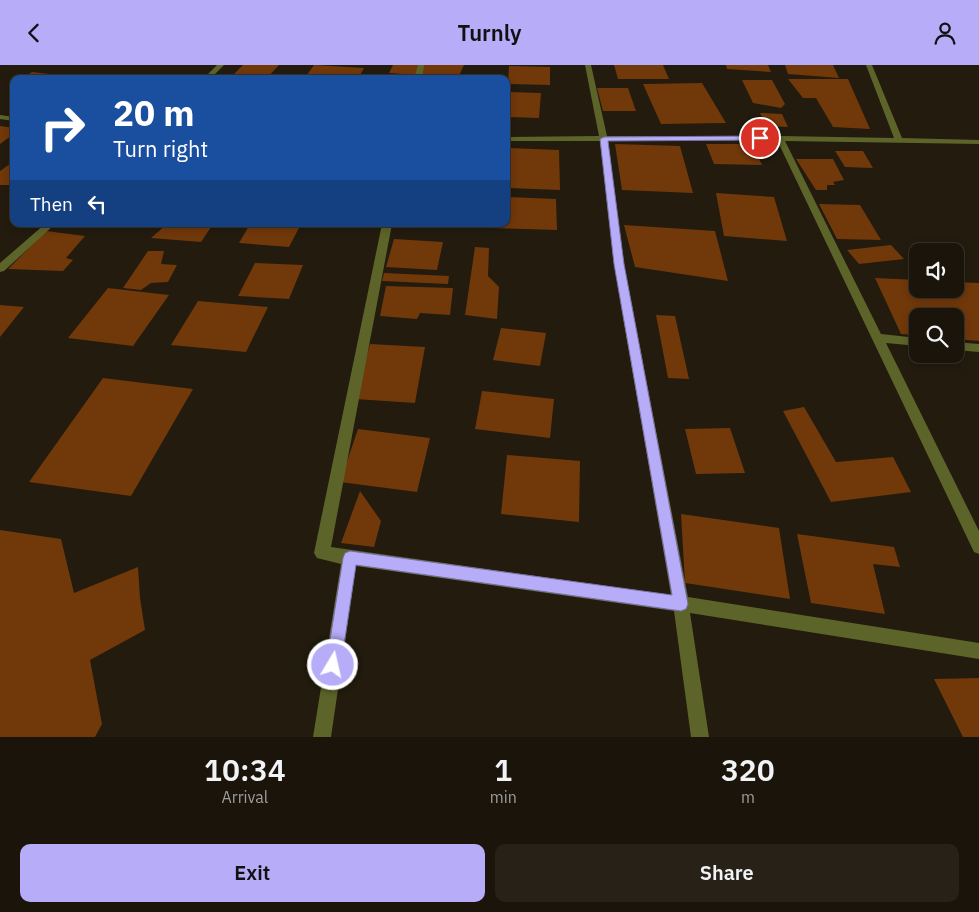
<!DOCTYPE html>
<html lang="en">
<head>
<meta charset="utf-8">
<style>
  body { margin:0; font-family:"IBM Plex Sans",sans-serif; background:#272118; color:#f1f3f6; height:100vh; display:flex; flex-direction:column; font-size:19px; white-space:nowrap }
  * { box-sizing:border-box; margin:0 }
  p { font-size:16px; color:#9f9e9c }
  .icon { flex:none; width:28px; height:28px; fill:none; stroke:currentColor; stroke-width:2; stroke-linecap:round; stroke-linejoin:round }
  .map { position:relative; height:672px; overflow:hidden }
  .sheet { display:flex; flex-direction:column; background:#1a140a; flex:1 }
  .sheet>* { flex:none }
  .banner { position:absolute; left:10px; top:10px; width:500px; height:152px; border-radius:10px; box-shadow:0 2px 8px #0003,0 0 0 1px #38332b; background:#1a4fa0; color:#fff; overflow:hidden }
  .tools { position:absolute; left:909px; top:178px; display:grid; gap:10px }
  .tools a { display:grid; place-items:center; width:55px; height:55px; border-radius:10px; background:#1a140a; box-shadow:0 2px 8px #0003,0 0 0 1px #38332b; font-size:25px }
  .pin { position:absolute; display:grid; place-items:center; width:42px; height:42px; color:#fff; margin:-21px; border:2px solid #fff; border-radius:50%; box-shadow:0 1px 5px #0007 }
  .me { position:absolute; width:55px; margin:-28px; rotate:9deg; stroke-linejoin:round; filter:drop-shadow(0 0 4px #0008) }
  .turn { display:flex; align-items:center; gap:18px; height:105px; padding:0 20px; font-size:22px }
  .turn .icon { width:65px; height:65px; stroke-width:2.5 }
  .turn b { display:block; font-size:35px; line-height:42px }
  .then { display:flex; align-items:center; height:48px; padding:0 20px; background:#0003; gap:10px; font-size:19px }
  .eta { display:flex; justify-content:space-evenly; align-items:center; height:85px; text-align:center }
  .eta b { font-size:30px; font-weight:600; line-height:35px }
  .primary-button { display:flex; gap:10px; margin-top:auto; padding:10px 20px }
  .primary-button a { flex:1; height:58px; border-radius:10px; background:#b6acf8; color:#111; font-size:20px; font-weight:600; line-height:58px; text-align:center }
  .primary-button a+a { background:#272118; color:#f1f3f6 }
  header { display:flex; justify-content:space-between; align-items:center; height:65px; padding:0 20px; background:#b6acf8; color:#111; font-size:22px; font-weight:600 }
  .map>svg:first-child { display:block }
  .building { fill:#71380a }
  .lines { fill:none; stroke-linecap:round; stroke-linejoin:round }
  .minor { fill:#5d6429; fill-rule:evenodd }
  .route { fill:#b6acf8; stroke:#7670a1 }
</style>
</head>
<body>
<header><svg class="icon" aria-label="back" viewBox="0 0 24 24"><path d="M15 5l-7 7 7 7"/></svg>Turnly<svg class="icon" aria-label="person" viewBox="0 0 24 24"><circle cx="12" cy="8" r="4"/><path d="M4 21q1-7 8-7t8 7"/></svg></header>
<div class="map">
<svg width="979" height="672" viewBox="0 0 979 672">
  <rect width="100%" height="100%" fill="#221b0e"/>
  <path class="building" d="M 243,0 L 279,0 L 266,14 L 232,11 Z
    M 314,0 L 364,3 L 358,14 L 304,14 Z
    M 393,0 L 464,0 L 458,13 L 389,8 Z
    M 614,0 L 663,0 L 669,14 L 618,14 Z
    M 726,0 L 768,0 L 771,7 L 727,4 Z
    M 785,0 L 833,0 L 839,13 L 788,9 Z
    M 509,1 L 550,2 L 550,20 L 508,19 Z
    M 32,7 L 66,11 L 62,14 L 21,14 Z
    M 788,14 L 848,14 L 870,64 L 833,62 L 816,33 L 803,33 Z
    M 742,15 L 772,15 L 785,39 L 781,43 L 753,38 Z
    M 702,18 L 726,58 L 661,59 L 643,19 Z
    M 597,23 L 628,23 L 636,46 L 603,46 Z
    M 506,27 L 541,28 L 539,53 L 506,52 Z
    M 760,48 L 782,49 L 788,62 L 766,61 Z
    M 0,61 L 14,63 L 14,69 L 0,79 Z
    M 615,79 L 680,81 L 693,128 L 622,125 Z
    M 706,79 L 752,79 L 762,100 L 714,99 Z
    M 509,83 L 559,85 L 560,125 L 506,123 Z
    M 835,86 L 863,86 L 873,103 L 845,102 Z
    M 796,94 L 833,94 L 844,115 L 833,117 L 835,120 L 827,120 L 827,125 L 816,125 Z
    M 14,96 L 14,120 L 0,120 L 0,106 Z
    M 716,128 L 774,132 L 787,176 L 724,171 Z
    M 506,132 L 556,134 L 557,165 L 489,163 L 490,159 L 506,159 Z
    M 819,139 L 860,140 L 881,175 L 837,174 Z
    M 167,159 L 213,159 L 201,177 L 151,173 Z
    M 250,159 L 301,159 L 289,182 L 239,178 Z
    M 624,160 L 715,166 L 728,216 L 635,202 Z
    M 46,166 L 85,171 L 66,193 L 73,195 L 63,206 L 8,204 Z
    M 394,174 L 443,177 L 437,205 L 386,202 Z
    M 891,180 L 904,194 L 859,199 L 847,185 Z
    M 475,182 L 489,183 L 488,211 L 499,222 L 497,254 L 465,250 Z
    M 148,186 L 164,186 L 161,199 L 177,200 L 168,217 L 151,218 L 141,225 L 123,223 Z
    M 255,198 L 303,200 L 289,234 L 238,231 Z
    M 384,208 L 449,211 L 448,219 L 382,216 Z
    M 875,213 L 918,215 L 918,224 L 955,224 L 955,217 L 979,218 L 979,276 L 955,274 L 955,251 L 918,251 L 918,270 L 901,269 Z
    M 386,221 L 453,223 L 450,250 L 420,248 L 417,254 L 380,251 Z
    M 108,223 L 169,230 L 133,281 L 68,273 Z
    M 198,236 L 268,242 L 246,287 L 171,280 Z
    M 0,240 L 24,242 L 0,272 Z
    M 656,250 L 675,251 L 689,314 L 668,313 Z
    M 501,263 L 546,268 L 540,301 L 493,295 Z
    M 370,279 L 425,282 L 415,338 L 355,334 Z
    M 103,313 L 193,324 L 131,431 L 29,417 Z
    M 482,326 L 554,334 L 550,373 L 475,364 Z
    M 804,342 L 836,397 L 893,392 L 911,427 L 831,437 L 783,346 Z
    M 730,363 L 745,408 L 696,409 L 685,364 Z
    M 358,364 L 430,373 L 417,427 L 340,417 Z
    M 507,390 L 580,396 L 579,457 L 501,449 Z
    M 360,426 L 381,456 L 374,482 L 341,478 Z
    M 681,449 L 779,463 L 790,534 L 685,518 Z
    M 0,465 L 61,474 L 74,528 L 138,502 L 140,533 L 145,565 L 90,595 L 102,659 L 95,672 L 0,672 Z
    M 797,469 L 894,482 L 900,502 L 873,499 L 885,549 L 811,538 Z
    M 979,613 L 979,672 L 963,672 L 934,614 Z"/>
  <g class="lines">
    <path class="minor" d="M 217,0 L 224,0 L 210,14 L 203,14 Z
      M 418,0 L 424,0 L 422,14 L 414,14 Z
      M 585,0 L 591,0 L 607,71 L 780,71 L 894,73 L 866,0 L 872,0 L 902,73 L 979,75 L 979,79 L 785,76 L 881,269 L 918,273 L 918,281 L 886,278 L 979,466 L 979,489 L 974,487 L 777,75 L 608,76 L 624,199 L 688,532 L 979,578 L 979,594 L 690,548 L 709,672 L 691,672 L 674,546 L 356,501 L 331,672 L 313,672 L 341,499 L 317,493 L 314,488 L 382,159 L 392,159 L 331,482 L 671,530 L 614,199 L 600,76 L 506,76 L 506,72 L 599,71 Z
      M 0,50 L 14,52 L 14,56 L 0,54 Z
      M 45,159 L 55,159 L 4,206 L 0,207 L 0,198 Z
      M 955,277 L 979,279 L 979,287 L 955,285 Z"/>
  </g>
  <path class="route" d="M 760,71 L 764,73 L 763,75 L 608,76 L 624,199 L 688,539 L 686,544 L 681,546 L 356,500 L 341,600 L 339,606 L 333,608 L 328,606 L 326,600 L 343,493 L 345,488 L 350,486 L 672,530 L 614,199 L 600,74 L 604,72 Z"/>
</svg>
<div class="tools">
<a><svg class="icon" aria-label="sound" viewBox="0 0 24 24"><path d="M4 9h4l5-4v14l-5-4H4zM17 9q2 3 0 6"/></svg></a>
<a><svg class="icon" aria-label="search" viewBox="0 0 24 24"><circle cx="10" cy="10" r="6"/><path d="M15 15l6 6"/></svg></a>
</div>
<div class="pin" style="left:760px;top:73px;background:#d93025"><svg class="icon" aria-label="arrive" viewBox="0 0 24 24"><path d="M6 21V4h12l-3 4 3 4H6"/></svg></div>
<svg class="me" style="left:333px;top:600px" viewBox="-20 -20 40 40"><circle r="17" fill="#b6acf8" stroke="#fff" stroke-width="3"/><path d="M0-11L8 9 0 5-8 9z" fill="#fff"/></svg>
<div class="banner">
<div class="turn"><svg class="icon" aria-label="right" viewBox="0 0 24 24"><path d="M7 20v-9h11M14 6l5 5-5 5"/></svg><div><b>20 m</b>Turn right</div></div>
<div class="then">Then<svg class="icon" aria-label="left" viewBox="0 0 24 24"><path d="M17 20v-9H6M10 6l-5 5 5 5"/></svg></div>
</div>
</div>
<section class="sheet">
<div class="eta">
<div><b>10:34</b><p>Arrival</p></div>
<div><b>1</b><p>min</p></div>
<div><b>320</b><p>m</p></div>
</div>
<div class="primary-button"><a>Exit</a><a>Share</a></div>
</section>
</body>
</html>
